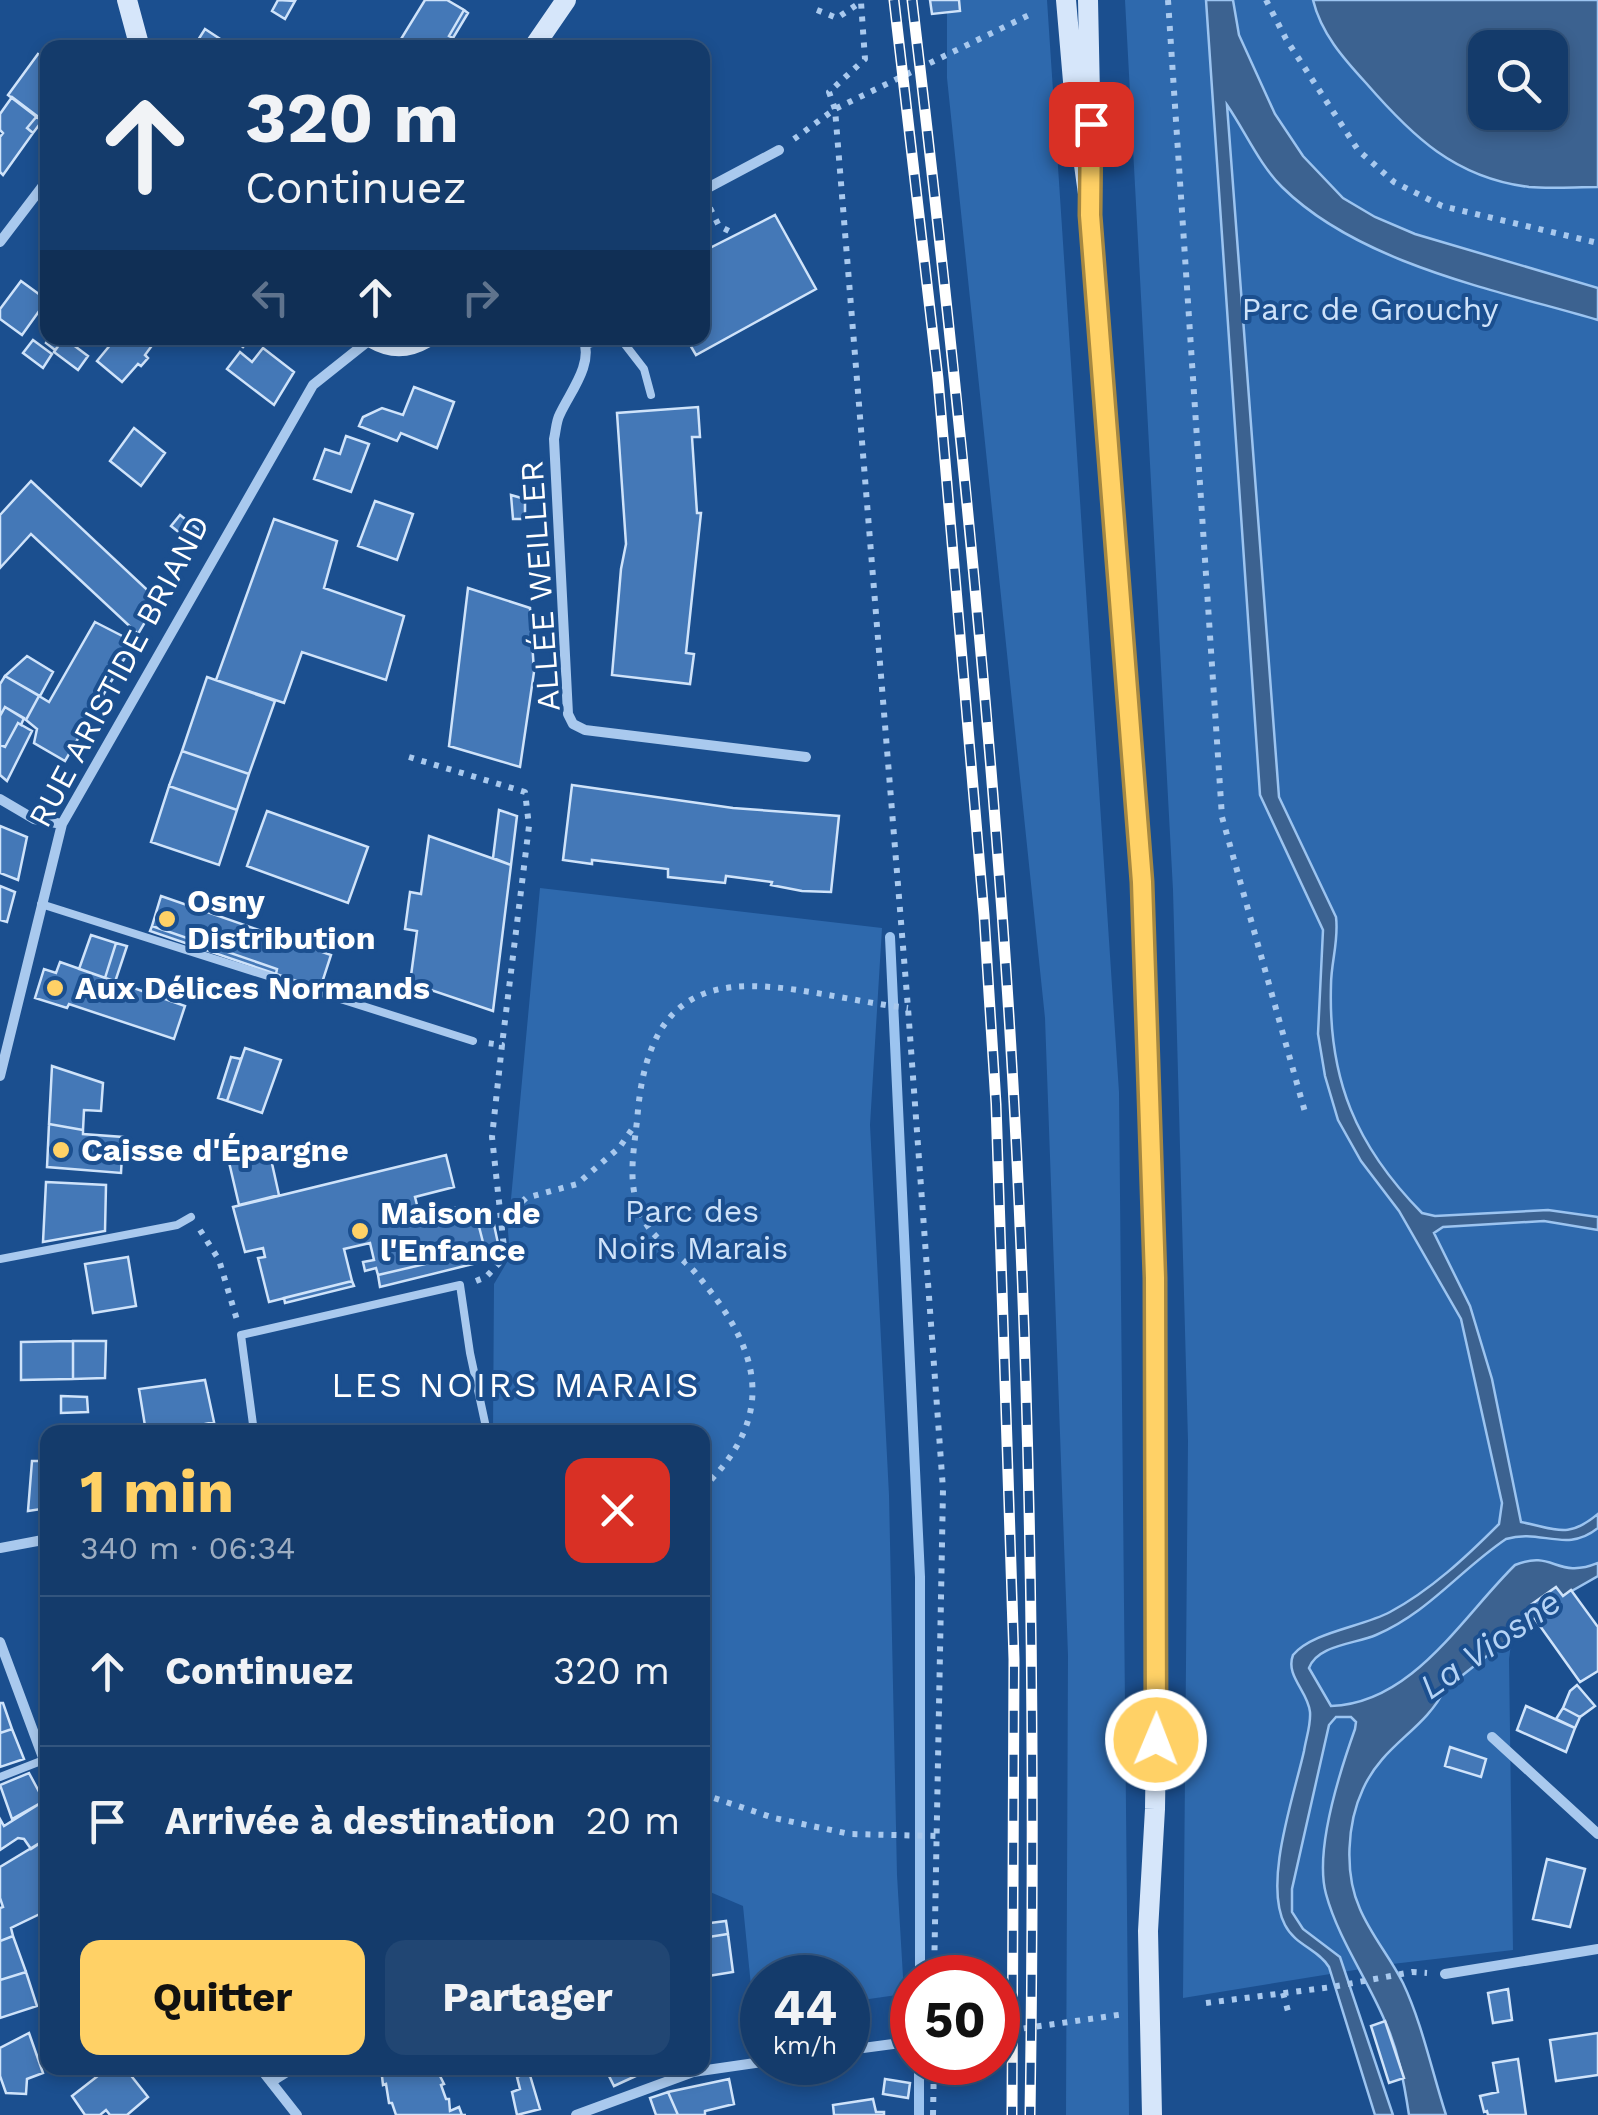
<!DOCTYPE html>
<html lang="fr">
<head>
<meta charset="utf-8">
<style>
  body { margin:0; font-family:"Work Sans",sans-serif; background:#214673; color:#f1f3f6; height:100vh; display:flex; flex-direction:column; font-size:38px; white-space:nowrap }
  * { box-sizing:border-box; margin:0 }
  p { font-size:32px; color:#9dadc1 }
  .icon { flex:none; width:55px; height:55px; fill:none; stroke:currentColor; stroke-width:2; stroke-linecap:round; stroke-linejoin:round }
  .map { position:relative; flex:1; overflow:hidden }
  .panel { position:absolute; left:40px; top:1425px; width:670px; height:650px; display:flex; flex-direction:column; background:#143b6b; border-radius:20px; box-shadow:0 5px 15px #0003,0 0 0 2px #33557e }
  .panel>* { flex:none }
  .top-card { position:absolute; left:40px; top:40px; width:670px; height:305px; border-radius:20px; box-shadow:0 5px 15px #0003,0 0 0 2px #33557e; background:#143b6b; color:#f1f3f6; overflow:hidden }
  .tools { position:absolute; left:1468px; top:30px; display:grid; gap:20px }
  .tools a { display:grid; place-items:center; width:100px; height:100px; border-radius:20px; background:#143b6b; box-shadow:0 5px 15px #0003,0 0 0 2px #33557e; font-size:50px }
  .speed { position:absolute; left:740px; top:1955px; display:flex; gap:20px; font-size:50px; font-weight:700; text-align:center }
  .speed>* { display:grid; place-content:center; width:130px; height:130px; border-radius:50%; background:#143b6b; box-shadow:0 5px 15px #0003,0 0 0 2px #33557e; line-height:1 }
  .speed small { font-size:25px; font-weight:400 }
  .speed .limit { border:15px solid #d22; background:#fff; color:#111 }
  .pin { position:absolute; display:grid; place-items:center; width:85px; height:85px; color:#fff; margin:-42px; border-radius:20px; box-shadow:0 5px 15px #0006 }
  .me { position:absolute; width:110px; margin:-55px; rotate:1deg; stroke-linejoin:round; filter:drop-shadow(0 0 8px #0008) }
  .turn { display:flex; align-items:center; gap:35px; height:210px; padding:0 40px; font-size:45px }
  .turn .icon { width:130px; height:130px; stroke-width:2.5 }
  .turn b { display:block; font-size:70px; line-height:85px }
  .lanes { display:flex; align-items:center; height:95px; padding:0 40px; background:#0003; justify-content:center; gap:50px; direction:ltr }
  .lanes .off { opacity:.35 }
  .round { display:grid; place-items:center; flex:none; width:105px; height:105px; border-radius:20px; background:#214673 }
  .overview { display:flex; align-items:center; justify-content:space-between; height:170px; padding:0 40px }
  h1 { font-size:60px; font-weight:700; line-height:75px; color:#ffd166 }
  .action { display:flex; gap:20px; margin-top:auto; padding:20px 40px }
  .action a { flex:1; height:115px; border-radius:20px; background:#ffd166; color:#111; font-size:40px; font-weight:700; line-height:115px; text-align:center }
  .action a+a { background:#214673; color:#f1f3f6 }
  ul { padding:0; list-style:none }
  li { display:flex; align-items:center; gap:30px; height:150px; padding:0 40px; border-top:2px solid #33557e }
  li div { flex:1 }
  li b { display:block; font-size:38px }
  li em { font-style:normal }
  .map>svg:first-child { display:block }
  .green { fill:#2e69ad; fill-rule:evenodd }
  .water { fill:#3c6290; stroke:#9cc4f0; stroke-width:2.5; fill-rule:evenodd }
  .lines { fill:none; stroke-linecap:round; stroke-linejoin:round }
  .stream { stroke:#9cc4f0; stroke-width:10 }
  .building { fill:#4478b7; stroke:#cfe3fa; stroke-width:2.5 }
  .path { stroke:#a9c9ee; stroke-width:6; stroke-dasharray:5 8; stroke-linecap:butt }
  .lane { stroke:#a9c9ee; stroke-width:8 }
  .street { stroke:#a9c9ee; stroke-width:10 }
  .secondary { stroke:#d6e6fa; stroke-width:20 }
  .rail-casing { stroke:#fff; stroke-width:11 }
  .rail { stroke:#1b4f8f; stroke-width:8; stroke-dasharray:22; stroke-linecap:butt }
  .route-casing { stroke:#a68842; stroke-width:25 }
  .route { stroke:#ffd166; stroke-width:18 }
  .poi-dot { fill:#ffd166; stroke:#1b4f8f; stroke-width:4 }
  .labels { text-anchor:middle; stroke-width:8; stroke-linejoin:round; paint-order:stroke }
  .park-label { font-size:32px; fill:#cfe3fa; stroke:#1b4f8f }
  .street-label { font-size:32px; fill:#fff; stroke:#1b4f8f }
  .poi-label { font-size:32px; font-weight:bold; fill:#fff; stroke:#1b4f8f; text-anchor:start }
  .neighbourhood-label { font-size:35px; letter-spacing:2.5px; fill:#fff; stroke:#1b4f8f }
  .water-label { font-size:35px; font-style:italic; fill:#b5d3f5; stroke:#1b4f8f }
</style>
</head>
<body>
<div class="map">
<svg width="1598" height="2115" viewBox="0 0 1598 2115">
  <rect width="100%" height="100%" fill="#1b4f8f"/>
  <path class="green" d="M 959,0 L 1047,0 L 1119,1092 L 1129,2115 L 1066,2115 L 1068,1655 L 1045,1018 L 947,78 L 947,13 L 960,11 Z
    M 1125,0 L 1598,0 L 1598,1576 L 1571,1590 L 1512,1637 L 1509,1659 L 1513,1950 L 1392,1964 L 1183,1998 L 1188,1441 L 1173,890 ZM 1485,48 L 1550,48 L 1550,112 L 1485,112 Z
    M 540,888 L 882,928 L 870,1125 L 889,1495 L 897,1875 L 904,1994 L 848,2002 L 848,1978 L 762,1978 L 762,2015 L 754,2016 L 743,1906 L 703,1889 L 702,1432 L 493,1432 L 494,1284 L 510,1257 L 508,1231 Z"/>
  <path class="water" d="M 1206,0 L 1233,0 L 1239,35 L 1275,114 L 1303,156 L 1343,198 L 1375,217 L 1415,234 L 1598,288 L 1598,320 C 1496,290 1360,264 1282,187 C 1259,164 1245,131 1227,105 L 1279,797 L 1336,917 C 1339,941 1331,962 1331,985 C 1328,1079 1356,1146 1422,1213 L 1435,1216 L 1548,1210 L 1598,1217 L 1598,1230 L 1544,1221 L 1443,1227 L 1434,1233 L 1470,1306 L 1492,1379 L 1521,1522 C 1557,1529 1568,1539 1598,1514 L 1598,1528 C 1566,1554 1541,1528 1506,1539 C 1460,1570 1428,1613 1376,1635 C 1355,1644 1317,1645 1309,1668 L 1331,1706 C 1412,1704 1462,1617 1515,1565 C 1554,1549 1556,1580 1598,1563 L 1598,1576 L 1563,1596 L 1445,1689 C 1424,1731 1383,1744 1363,1789 C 1347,1823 1344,1874 1360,1909 C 1371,1935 1390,1957 1403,1983 C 1422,2023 1432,2072 1446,2115 L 1409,2115 C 1404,2082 1398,2049 1384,2019 C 1366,1977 1338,1938 1326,1894 C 1314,1850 1340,1771 1355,1729 L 1356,1722 L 1351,1717 L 1336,1717 L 1329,1725 L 1292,1889 L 1292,1912 L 1303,1929 L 1340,1957 L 1393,2115 L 1375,2115 L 1329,1967 C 1318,1949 1295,1945 1285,1925 C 1263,1883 1294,1796 1304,1751 C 1306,1738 1311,1725 1310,1712 C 1308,1691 1285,1676 1293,1655 C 1312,1632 1362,1627 1390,1612 C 1431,1590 1466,1557 1499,1524 L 1502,1503 L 1461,1319 L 1399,1211 L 1361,1161 L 1338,1120 L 1325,1076 L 1318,1034 L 1323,930 L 1260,795 Z
    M 1313,0 L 1598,0 L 1598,187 C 1575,187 1551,189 1529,187 C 1455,178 1412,136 1366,83 C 1343,58 1321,33 1313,0 ZM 1485,48 L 1550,48 L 1550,112 L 1485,112 Z"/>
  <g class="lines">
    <path class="stream" d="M 890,937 L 920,1577 L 920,1978
      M 919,2115 L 919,2062"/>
  </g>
  <path class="building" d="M 278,0 L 295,1 L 285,19 L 272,11 Z
    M 425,0 L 447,0 L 464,10 L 449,36 L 453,38 L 447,48 L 416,48 L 401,39 Z
    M 930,0 L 959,0 L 960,11 L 932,14 Z
    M 464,10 L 468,13 L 453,38 L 449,36 Z
    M 205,29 L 234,48 L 193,48 Z
    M 38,54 L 48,60 L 48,114 L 42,121 L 8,95 Z
    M 12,97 L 37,116 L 27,128 L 33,133 L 3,175 L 0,172 L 0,137 L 3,133 L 0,130 L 0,114 Z
    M 37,116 L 42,121 L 33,133 L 27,128 Z
    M 775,215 L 816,289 L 696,355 L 686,338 L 702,338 L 702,252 Z
    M 21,281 L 47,300 L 22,335 L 0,319 L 0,309 Z
    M 49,338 L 65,338 L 55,350 L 46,343 Z
    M 64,338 L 88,356 L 78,370 L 54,352 Z
    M 116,338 L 153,338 L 156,340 L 145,355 L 148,358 L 141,366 L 138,364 L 122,382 L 97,361 Z
    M 231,338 L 251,338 L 243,347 Z
    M 33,340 L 52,354 L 43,368 L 23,353 Z
    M 263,348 L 294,372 L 274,405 L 227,369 L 240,352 L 252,362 Z
    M 414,387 L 454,402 L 437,448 L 401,433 L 397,441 L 359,426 L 363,417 L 382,408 L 403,415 Z
    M 698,407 L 700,437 L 692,437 L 697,513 L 701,513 L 686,653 L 694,654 L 690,684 L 612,675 L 621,569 L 626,544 L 617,413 Z
    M 134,428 L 165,453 L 141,486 L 110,461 Z
    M 346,436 L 369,444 L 351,492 L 314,479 L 325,449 L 340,454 Z
    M 31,481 L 158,600 L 138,634 L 31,534 L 0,568 L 0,515 Z
    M 511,495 L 525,499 L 525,519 L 513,519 Z
    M 375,501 L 413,514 L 397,560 L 358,546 Z
    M 180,515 L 199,530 L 191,542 L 171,526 Z
    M 274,519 L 337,541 L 324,588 L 404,616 L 386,680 L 302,652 L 284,703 L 216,680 Z
    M 468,588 L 530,608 L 534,672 L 520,767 L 449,746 Z
    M 95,622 L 134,642 L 65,761 L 34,743 L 37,729 L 26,720 L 39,696 L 49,702 Z
    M 27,656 L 53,672 L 40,696 L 5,676 Z
    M 5,676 L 39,696 L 26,720 L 5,707 L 0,716 L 0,684 Z
    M 207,677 L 275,701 L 249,774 L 182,751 Z
    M 5,707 L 24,718 L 21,725 L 18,723 L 5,747 L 0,745 L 0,716 Z
    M 18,723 L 32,731 L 7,781 L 0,775 L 0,745 L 5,747 Z
    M 182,751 L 249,774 L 237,810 L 169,786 Z
    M 572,785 L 733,808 L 839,816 L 831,892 L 802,891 L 771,885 L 772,882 L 726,876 L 725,883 L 668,877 L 668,869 L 592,860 L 592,864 L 563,860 Z
    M 169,786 L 237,810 L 219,865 L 151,842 Z
    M 499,810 L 517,816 L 511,865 L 493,858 Z
    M 267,811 L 368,847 L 348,903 L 247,866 Z
    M 0,826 L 27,837 L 18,880 L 0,873 Z
    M 429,836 L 511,865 L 493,1011 L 410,983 L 417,931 L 405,929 L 410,892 L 421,894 Z
    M 0,886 L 15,892 L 7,922 L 0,920 Z
    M 161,896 L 331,955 L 320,989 L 276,974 L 277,969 L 152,926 Z
    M 152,926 L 277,969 L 276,974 L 150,931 Z
    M 91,935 L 116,943 L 105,978 L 79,969 Z
    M 116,943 L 127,946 L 115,982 L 105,978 Z
    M 60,962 L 185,1006 L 174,1039 L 69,1004 L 67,1008 L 35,998 L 44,969 L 56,973 Z
    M 245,1048 L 281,1060 L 262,1113 L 227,1101 Z
    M 231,1057 L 241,1059 L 227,1101 L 218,1098 Z
    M 52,1066 L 103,1083 L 101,1111 L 84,1110 L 83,1130 L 49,1124 Z
    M 49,1124 L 83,1130 L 83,1134 L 123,1137 L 121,1173 L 47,1167 Z
    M 269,1150 L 279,1195 L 239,1205 L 228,1158 Z
    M 446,1155 L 454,1187 L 415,1197 L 420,1217 L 458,1207 L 461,1219 L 476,1215 L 485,1250 L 378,1275 L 376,1268 L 365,1271 L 363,1262 L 374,1260 L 370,1243 L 344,1249 L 352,1281 L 269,1302 L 258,1258 L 265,1257 L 263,1248 L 245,1252 L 233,1207 Z
    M 46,1182 L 106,1185 L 105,1231 L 43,1242 Z
    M 491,1211 L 501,1257 L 380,1287 L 378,1275 L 485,1250 L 476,1215 Z
    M 128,1257 L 136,1306 L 93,1313 L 85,1264 Z
    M 352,1281 L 354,1286 L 285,1303 L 284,1298 Z
    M 73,1341 L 106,1341 L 105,1378 L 73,1379 Z
    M 73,1341 L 73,1379 L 21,1380 L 21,1342 Z
    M 205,1380 L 214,1422 L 192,1427 L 193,1432 L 146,1432 L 139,1389 Z
    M 61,1396 L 87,1397 L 88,1412 L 61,1413 Z
    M 32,1461 L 48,1461 L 48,1508 L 28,1511 Z
    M 1556,1587 L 1563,1596 L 1571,1590 L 1598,1627 L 1598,1671 L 1580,1682 L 1535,1619 L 1540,1615 L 1532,1604 Z
    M 1577,1685 L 1595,1706 L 1580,1717 L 1563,1708 L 1570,1691 Z
    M 0,1703 L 3,1703 L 12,1729 L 0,1733 Z
    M 1526,1706 L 1575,1728 L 1566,1752 L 1517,1730 Z
    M 1563,1708 L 1580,1717 L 1575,1728 L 1556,1719 Z
    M 12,1729 L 24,1759 L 0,1767 L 0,1733 Z
    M 1450,1747 L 1486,1759 L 1481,1777 L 1445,1766 Z
    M 29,1773 L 44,1801 L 12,1819 L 0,1785 Z
    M 44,1801 L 48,1805 L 48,1838 L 31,1849 L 24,1839 L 18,1838 L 0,1850 L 0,1819 L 4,1826 Z
    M 48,1838 L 48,1910 L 11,1928 L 13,1936 L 0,1941 L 0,1908 L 3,1907 L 0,1898 L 0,1867 Z
    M 1547,1859 L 1585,1869 L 1570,1927 L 1533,1919 Z
    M 726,1921 L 728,1934 L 702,1938 L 702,1924 Z
    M 728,1934 L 733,1972 L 702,1977 L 702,1938 Z
    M 13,1936 L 26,1972 L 0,1980 L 0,1941 Z
    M 26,1972 L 37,2006 L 0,2018 L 0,1980 Z
    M 1508,1989 L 1512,2020 L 1493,2023 L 1488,1993 Z
    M 1385,2021 L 1404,2078 L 1389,2083 L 1371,2026 Z
    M 29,2033 L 43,2073 L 27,2079 L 26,2094 L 6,2093 L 0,2076 L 0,2048 Z
    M 1598,2033 L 1598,2075 L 1556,2081 L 1550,2040 Z
    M 1518,2059 L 1526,2115 L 1488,2115 L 1487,2111 L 1484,2112 L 1480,2096 L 1498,2092 L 1493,2063 Z
    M 108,2068 L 125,2068 L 148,2097 L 127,2115 L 110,2115 L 106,2110 L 100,2115 L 85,2115 L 72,2096 Z
    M 381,2068 L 436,2068 L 444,2084 L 441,2085 L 446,2099 L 449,2099 L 450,2111 L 459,2107 L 462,2115 L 466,2115 L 396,2115 L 392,2103 L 389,2103 L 386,2084 L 383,2085 Z
    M 605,2068 L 650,2068 L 651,2069 L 614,2086 Z
    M 529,2072 L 540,2109 L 517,2115 L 512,2092 L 520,2089 L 517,2077 Z
    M 729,2079 L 734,2104 L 705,2111 L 705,2115 L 678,2115 L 668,2092 Z
    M 885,2079 L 910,2083 L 908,2098 L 883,2094 Z
    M 668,2092 L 678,2115 L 656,2115 L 650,2098 Z
    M 873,2099 L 876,2112 L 884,2112 L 884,2115 L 834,2115 L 833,2105 Z"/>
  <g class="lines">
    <path class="path" d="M 1168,0 L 1222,817 L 1305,1112
      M 1266,0 L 1286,39 L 1358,150 L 1394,182 L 1442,206 L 1598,243
      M 817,10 L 837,18 L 861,2 L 865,59 L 829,92 L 835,109 L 908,1008 L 943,1489 L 934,1978
      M 794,139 L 835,109 L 1031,14
      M 710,208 L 719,226 L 735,234
      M 409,757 L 525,792 L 529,826 L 502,1045
      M 503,1219 L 526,1198 L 577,1184 L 619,1148 L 635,1125
      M 200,1230 L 219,1260 L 237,1320
      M 476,1281 L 486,1277 L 505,1257 L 492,1137 L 502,1045 L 487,1043
      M 702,1489 C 781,1413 759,1346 693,1270 C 678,1254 655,1240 645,1222 C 624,1186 635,1149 638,1110 C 655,932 786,994 908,1008
      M 702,1794 L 774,1818 L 850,1834 L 936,1836
      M 1283,1993 L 1288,2011
      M 1206,2003 L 1332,1987 L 1412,1972 L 1427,1973
      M 998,2032 L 1125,2014
      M 933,2115 L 934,2062"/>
    <path class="lane" d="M 620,338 L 644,369 L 651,395
      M 586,345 L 608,338
      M 41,904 L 473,1041
      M 0,1259 L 177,1225 L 191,1217
      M 254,1432 L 241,1335 L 460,1285 L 470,1353 L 487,1432
      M 0,1777 L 41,1761
      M 271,2083 L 295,2068"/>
    <path class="street" d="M 702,191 L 779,150
      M 0,242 L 48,179
      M 583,338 C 594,364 570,392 560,414 C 556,421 556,431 554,439 L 568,714 L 573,724 L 585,730 L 806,757
      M 0,799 L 34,819 L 62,824
      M 0,1076 L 62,824 L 313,385 L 372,338
      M 0,1548 L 48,1539
      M 0,1642 L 48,1771
      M 1492,1737 L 1598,1834
      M 1445,1974 L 1598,1949
      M 848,2050 L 908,2042
      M 260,2068 L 297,2115
      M 576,2115 L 693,2072 L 762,2062"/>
    <path class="secondary" d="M 127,0 L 140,48
      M 1066,0 L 1074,93 L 1091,215 L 1142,882 L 1155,1279 L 1158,1600 L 1155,1809 L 1148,1931 L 1152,2115
      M 1088,0 L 1091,143
      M 533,48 L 566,0
      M 372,338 C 391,349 407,349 426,338"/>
    <defs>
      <path id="rail" d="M 894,0 L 938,379 L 984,915 L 996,1104 L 1014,1659 L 1012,2115
        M 912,0 C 948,303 980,607 1002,912 C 1031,1312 1036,1714 1030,2115"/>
    </defs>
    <use href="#rail" class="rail-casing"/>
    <use href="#rail" class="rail"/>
  </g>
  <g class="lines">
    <defs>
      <path id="route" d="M 1091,124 L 1090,215 L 1142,882 L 1155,1278 L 1156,1740"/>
    </defs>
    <use href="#route" class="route-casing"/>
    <use href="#route" class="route"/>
  </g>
  <g class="poi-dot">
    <circle cx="167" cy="919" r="10"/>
    <circle cx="55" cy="988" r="10"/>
    <circle cx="61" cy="1150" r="10"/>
    <circle cx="360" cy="1231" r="10"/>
  </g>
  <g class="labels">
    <g class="park-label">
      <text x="1370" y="320">Parc de Grouchy</text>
      <text x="692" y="1222">Parc des<tspan x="692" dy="37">Noirs Marais</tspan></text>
    </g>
    <g class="street-label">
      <text transform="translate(540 586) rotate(-94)" y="11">ALLÉE WEILLER</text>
      <text transform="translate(119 671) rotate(-62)" y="11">RUE ARISTIDE BRIAND</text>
    </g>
    <g class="poi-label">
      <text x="187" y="912">Osny<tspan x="187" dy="37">Distribution</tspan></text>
      <text x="75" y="999">Aux Délices Normands</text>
      <text x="81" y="1161">Caisse d'Épargne</text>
      <text x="380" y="1224">Maison de<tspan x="380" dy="37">l'Enfance</tspan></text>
    </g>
    <g class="neighbourhood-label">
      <text x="516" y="1397">LES NOIRS MARAIS</text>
    </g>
    <g class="water-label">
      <text transform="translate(1490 1644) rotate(-35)" y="12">La Viosne</text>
    </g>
  </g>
</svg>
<div class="tools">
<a><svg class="icon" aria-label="search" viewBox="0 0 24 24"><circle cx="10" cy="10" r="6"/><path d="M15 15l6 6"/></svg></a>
</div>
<div class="speed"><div>44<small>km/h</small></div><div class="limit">50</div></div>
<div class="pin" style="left:1091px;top:124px;background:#d93025"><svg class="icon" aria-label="arrive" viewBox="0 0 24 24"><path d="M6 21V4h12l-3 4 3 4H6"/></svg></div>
<svg class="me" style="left:1156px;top:1740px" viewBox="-20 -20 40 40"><circle r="17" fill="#ffd166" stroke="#fff" stroke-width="3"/><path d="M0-11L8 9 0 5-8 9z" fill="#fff"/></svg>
<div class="top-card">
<div class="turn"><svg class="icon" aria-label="ahead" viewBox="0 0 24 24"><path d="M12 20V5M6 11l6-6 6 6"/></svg><div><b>320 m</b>Continuez</div></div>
<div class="lanes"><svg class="icon off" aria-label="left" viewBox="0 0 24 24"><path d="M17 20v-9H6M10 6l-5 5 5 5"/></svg><svg class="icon" aria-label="ahead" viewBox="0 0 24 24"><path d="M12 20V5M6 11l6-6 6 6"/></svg><svg class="icon off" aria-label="right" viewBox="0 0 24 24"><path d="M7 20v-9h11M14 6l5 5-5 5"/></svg></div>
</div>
<section class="panel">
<div class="overview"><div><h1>1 min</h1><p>340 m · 06:34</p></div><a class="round" style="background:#d93025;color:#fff"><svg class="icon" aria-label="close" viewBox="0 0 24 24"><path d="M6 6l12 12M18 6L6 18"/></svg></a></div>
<ul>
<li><svg class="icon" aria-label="ahead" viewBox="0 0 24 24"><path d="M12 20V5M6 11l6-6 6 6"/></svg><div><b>Continuez</b></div><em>320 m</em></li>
<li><svg class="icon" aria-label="arrive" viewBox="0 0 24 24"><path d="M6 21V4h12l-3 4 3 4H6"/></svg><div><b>Arrivée à destination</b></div><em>20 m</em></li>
</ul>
<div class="action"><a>Quitter</a><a>Partager</a></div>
</section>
</div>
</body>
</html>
